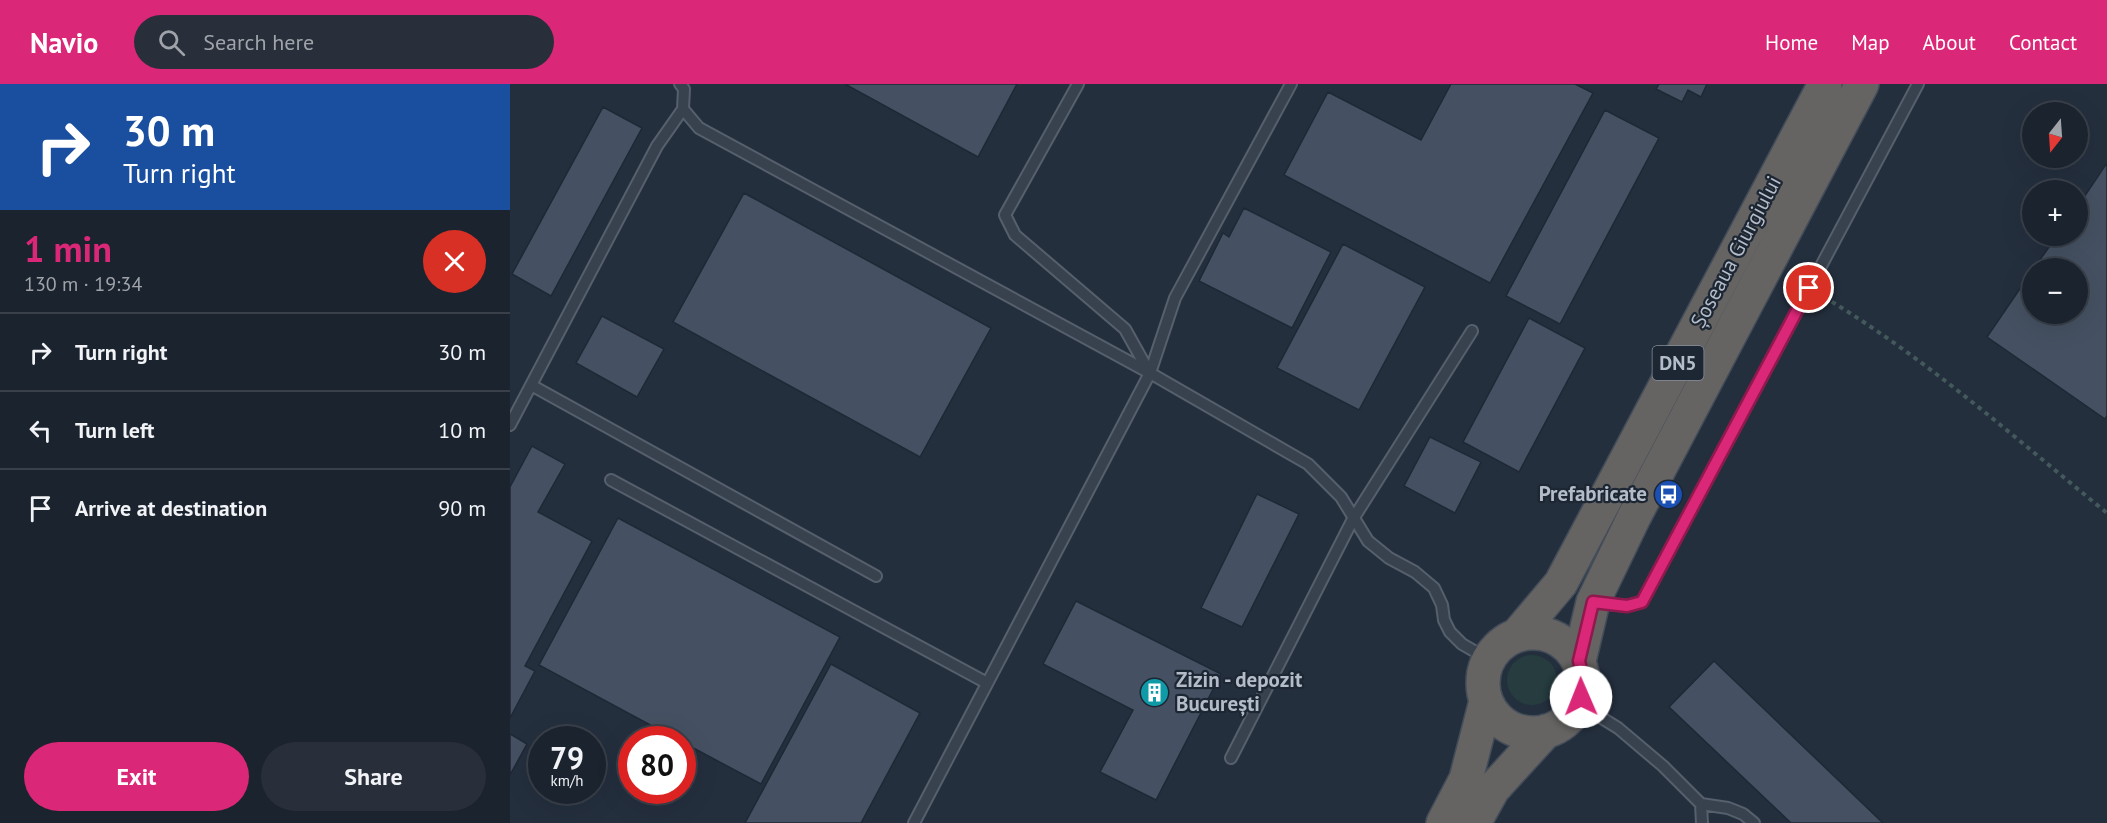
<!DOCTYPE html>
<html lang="en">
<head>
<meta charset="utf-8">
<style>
  body { margin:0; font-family:"PT Sans",sans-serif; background:#282f3a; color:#f1f3f6; height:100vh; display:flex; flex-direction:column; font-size:22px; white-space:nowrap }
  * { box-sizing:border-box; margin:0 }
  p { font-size:20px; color:#a0a4aa }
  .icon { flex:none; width:33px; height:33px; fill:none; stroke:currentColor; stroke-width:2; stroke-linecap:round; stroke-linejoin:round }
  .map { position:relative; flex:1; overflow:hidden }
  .drawer { display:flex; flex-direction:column; background:#1b232e; width:510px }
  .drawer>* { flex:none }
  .hud { background:#1a4fa0; color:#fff; overflow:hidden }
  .needle { width:39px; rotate:197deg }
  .buttons { position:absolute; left:1512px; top:18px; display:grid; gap:12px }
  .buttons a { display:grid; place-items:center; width:66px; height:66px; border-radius:50%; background:#1b232e; box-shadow:0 6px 24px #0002,0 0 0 2px #39404a; font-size:30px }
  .speed { position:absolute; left:18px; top:642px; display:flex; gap:12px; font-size:30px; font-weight:700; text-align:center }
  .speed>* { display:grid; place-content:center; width:78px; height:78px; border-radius:50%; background:#1b232e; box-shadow:0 6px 24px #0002,0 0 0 2px #39404a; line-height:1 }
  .speed small { font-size:15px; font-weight:400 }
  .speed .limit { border:9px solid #d22; background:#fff; color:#111 }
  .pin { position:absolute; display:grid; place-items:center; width:51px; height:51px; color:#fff; margin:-26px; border:3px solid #fff; border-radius:50%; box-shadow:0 2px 6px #0007 }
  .me { position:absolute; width:66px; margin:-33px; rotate:359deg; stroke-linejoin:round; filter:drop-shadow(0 0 4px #0008) }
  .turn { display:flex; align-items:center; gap:21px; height:126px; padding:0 24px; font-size:27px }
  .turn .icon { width:78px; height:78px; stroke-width:2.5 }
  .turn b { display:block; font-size:42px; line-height:51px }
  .round { display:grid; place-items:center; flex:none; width:63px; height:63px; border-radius:32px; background:#282f3a }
  .summary { display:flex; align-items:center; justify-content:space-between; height:102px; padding:0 24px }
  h1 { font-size:36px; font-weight:600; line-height:45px; color:#db2777 }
  .primary-button { display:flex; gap:12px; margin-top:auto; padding:12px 24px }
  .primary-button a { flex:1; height:69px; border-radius:36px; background:#db2777; color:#fff; font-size:24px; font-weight:600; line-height:69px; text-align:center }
  .primary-button a+a { background:#282f3a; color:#f1f3f6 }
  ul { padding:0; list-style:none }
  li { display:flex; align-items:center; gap:18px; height:78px; padding:0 24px; border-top:2px solid #39404a }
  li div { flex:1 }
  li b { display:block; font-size:22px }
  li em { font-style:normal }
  header { display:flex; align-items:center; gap:36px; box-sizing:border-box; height:84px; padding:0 30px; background:#db2777; color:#fff }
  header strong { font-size:28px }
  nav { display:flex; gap:33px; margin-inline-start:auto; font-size:21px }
  .search { width:420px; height:54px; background:#282f3a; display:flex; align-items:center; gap:15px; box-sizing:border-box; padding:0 21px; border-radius:33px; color:#a0a4aa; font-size:22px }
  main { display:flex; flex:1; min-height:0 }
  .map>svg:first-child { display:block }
  .green { fill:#263c3f }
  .building { fill:#455162; stroke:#1f2835; stroke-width:1.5 }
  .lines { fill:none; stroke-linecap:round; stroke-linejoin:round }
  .service-casing { stroke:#565f6c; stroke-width:14 }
  .trunk-casing { stroke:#434c59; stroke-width:36 }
  .path { stroke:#44595c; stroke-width:4; stroke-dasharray:4.5 4.5; stroke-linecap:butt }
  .service { stroke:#38414e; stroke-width:10 }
  .trunk { stroke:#656462; stroke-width:33 }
  .route-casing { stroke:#8e194d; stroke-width:15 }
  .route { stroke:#db2777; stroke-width:10 }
  .labels { text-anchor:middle; stroke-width:4.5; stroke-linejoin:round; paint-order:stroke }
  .shield { fill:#1d2633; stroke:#878f9c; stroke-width:1.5 }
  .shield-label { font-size:20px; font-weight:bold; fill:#b4bcc9 }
  .street-label { font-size:21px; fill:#b4bcc9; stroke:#1d2633 }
  .poi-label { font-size:21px; font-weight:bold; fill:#b4bcc9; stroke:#1d2633; text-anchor:end }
</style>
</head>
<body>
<header>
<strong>Navio</strong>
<div class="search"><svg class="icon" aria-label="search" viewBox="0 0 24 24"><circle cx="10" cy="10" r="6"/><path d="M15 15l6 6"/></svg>Search here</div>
<nav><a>Home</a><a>Map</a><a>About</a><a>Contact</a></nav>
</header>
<main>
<section class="drawer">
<div class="hud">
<div class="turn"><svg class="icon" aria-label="right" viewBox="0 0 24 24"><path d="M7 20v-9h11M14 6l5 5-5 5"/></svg><div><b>30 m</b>Turn right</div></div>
</div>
<div class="summary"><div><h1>1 min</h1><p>130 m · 19:34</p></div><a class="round" style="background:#d93025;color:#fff"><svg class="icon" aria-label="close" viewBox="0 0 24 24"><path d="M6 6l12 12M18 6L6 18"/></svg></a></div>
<ul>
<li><svg class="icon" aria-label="right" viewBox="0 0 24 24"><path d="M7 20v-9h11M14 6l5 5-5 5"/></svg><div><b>Turn right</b></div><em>30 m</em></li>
<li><svg class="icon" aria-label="left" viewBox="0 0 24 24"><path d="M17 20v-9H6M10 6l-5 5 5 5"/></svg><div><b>Turn left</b></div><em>10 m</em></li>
<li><svg class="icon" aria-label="arrive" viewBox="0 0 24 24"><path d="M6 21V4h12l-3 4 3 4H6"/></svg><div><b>Arrive at destination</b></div><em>90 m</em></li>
</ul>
<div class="primary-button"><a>Exit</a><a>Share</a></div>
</section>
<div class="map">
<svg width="1597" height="739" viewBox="0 0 1597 739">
  <rect width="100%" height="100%" fill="#242f3e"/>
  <path class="green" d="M997 596a25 25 0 1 1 50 0a25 25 0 1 1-50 0Z"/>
  <path class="building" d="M 335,0 L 507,0 L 468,73 Z
    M 941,0 L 1065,0 L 1083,9 L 980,199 L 774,91 L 818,8 L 911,56 Z
    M 1149,0 L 1197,0 L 1191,13 L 1178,6 L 1172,18 L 1146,5 Z
    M 93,23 L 132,44 L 41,212 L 2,190 Z
    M 1095,26 L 1149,54 L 1050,240 L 996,212 Z
    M 1597,79 L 1597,332 L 1595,335 L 1477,253 L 1522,187 L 1522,230 L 1568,230 L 1568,184 L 1524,184 L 1547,152 L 1568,152 L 1568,122 Z
    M 234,109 L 481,244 L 410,373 L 163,238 Z
    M 734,124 L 821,168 L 782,244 L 689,197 L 713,149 L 719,153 Z
    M 833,160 L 915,203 L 849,326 L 767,284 Z
    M 92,232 L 154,265 L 127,313 L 66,279 Z
    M 1019,234 L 1075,264 L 1009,388 L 953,358 Z
    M 920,353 L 971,378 L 945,429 L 894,402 Z
    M 22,362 L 55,380 L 28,428 L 82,457 L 15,582 L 25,587 L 0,634 L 0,403 Z
    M 747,410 L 789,430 L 732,543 L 691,524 Z
    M 108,434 L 330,553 L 251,700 L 172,658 L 172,656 L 168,656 L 29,581 Z
    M 566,517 L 711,590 L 646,716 L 590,688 L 623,626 L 533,580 Z
    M 1204,577 L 1373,739 L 1281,739 L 1159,623 Z
    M 321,580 L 410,629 L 351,739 L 235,739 Z
    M 0,650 L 17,660 L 0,691 Z"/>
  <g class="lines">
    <defs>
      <path id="service" d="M 170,0 L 174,5 L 173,25 L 189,44 L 640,289 L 798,380 L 831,413 L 858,457 L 879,474 L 905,488 L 924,504 L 932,521 L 934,536 L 940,548 L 952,560 L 978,575
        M 568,0 L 495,131 L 505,151 L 615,245 L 639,288
        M 21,301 L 366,492
        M 0,341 L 147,62 L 173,25
        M 101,396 L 477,599
        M 1087,519 L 1117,522 L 1132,518 L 1408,0
        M 1069,620 L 1108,644 L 1153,682 L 1191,720 L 1218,724 L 1233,730 L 1244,739
        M 721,674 L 843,435 L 962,247
        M 1191,720 L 1192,739
        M 404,739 L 640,289 L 665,214 L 781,0"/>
      <path id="trunk" d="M973 599a50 50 0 1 1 100 0a50 50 0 1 1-100 0Z
        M 1008,550 L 1051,499 L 1315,0
        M 1069,577 L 1083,518 L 1124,433 L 1352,0
        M 933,739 L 956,695 L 976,617
        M 964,739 L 983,705 L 1036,647"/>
    </defs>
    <use href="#service" class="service-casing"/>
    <use href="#trunk" class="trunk-casing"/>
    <path class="path" d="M 1314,213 C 1416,274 1505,354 1597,429"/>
    <use href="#service" class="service"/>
    <use href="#trunk" class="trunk"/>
  </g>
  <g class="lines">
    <defs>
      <path id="route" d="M 1071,613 L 1074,597 L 1069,577 L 1083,518 L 1117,522 L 1132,518 L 1299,204"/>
    </defs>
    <use href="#route" class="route-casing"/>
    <use href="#route" class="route"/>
  </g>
  <defs>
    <symbol id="bus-disc" viewBox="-11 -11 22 22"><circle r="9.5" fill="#1a4fb4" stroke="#1d2633"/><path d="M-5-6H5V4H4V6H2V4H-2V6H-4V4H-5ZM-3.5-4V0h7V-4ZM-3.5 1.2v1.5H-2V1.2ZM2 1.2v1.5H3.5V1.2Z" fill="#fff"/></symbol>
    <symbol id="building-disc" viewBox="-11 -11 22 22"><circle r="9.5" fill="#0f9aa8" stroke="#1d2633"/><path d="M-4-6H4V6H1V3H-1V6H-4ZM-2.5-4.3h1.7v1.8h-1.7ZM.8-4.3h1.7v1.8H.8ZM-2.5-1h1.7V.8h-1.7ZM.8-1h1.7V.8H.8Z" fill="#fff"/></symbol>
  </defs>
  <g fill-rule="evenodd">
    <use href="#bus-disc" x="1142" y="394" width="33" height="33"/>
    <use href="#building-disc" x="628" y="592" width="33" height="33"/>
  </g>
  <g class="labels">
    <rect class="shield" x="1142.5" y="262" width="51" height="34" rx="4.5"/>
    <g class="shield-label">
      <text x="1168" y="286">DN5</text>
    </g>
    <g class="street-label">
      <text transform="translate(1226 168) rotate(-62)" y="7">Șoseaua Giurgiului</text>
    </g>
    <g class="poi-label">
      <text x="1137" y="417">Prefabricate</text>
      <text x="666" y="603" text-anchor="start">Zizin - depozit<tspan x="666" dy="24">București</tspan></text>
    </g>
  </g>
</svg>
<div class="buttons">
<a><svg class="needle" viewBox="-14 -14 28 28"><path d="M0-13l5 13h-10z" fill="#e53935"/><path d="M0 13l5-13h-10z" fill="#a0a4aa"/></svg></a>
<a>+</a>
<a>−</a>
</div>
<div class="speed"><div>79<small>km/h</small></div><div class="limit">80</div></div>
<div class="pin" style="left:1299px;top:204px;background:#d93025"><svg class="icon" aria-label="arrive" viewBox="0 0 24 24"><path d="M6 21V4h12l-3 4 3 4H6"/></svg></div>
<svg class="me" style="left:1071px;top:613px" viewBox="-20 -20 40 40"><circle r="19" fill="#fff"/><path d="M0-13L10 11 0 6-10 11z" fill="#db2777"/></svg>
</div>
</main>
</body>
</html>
